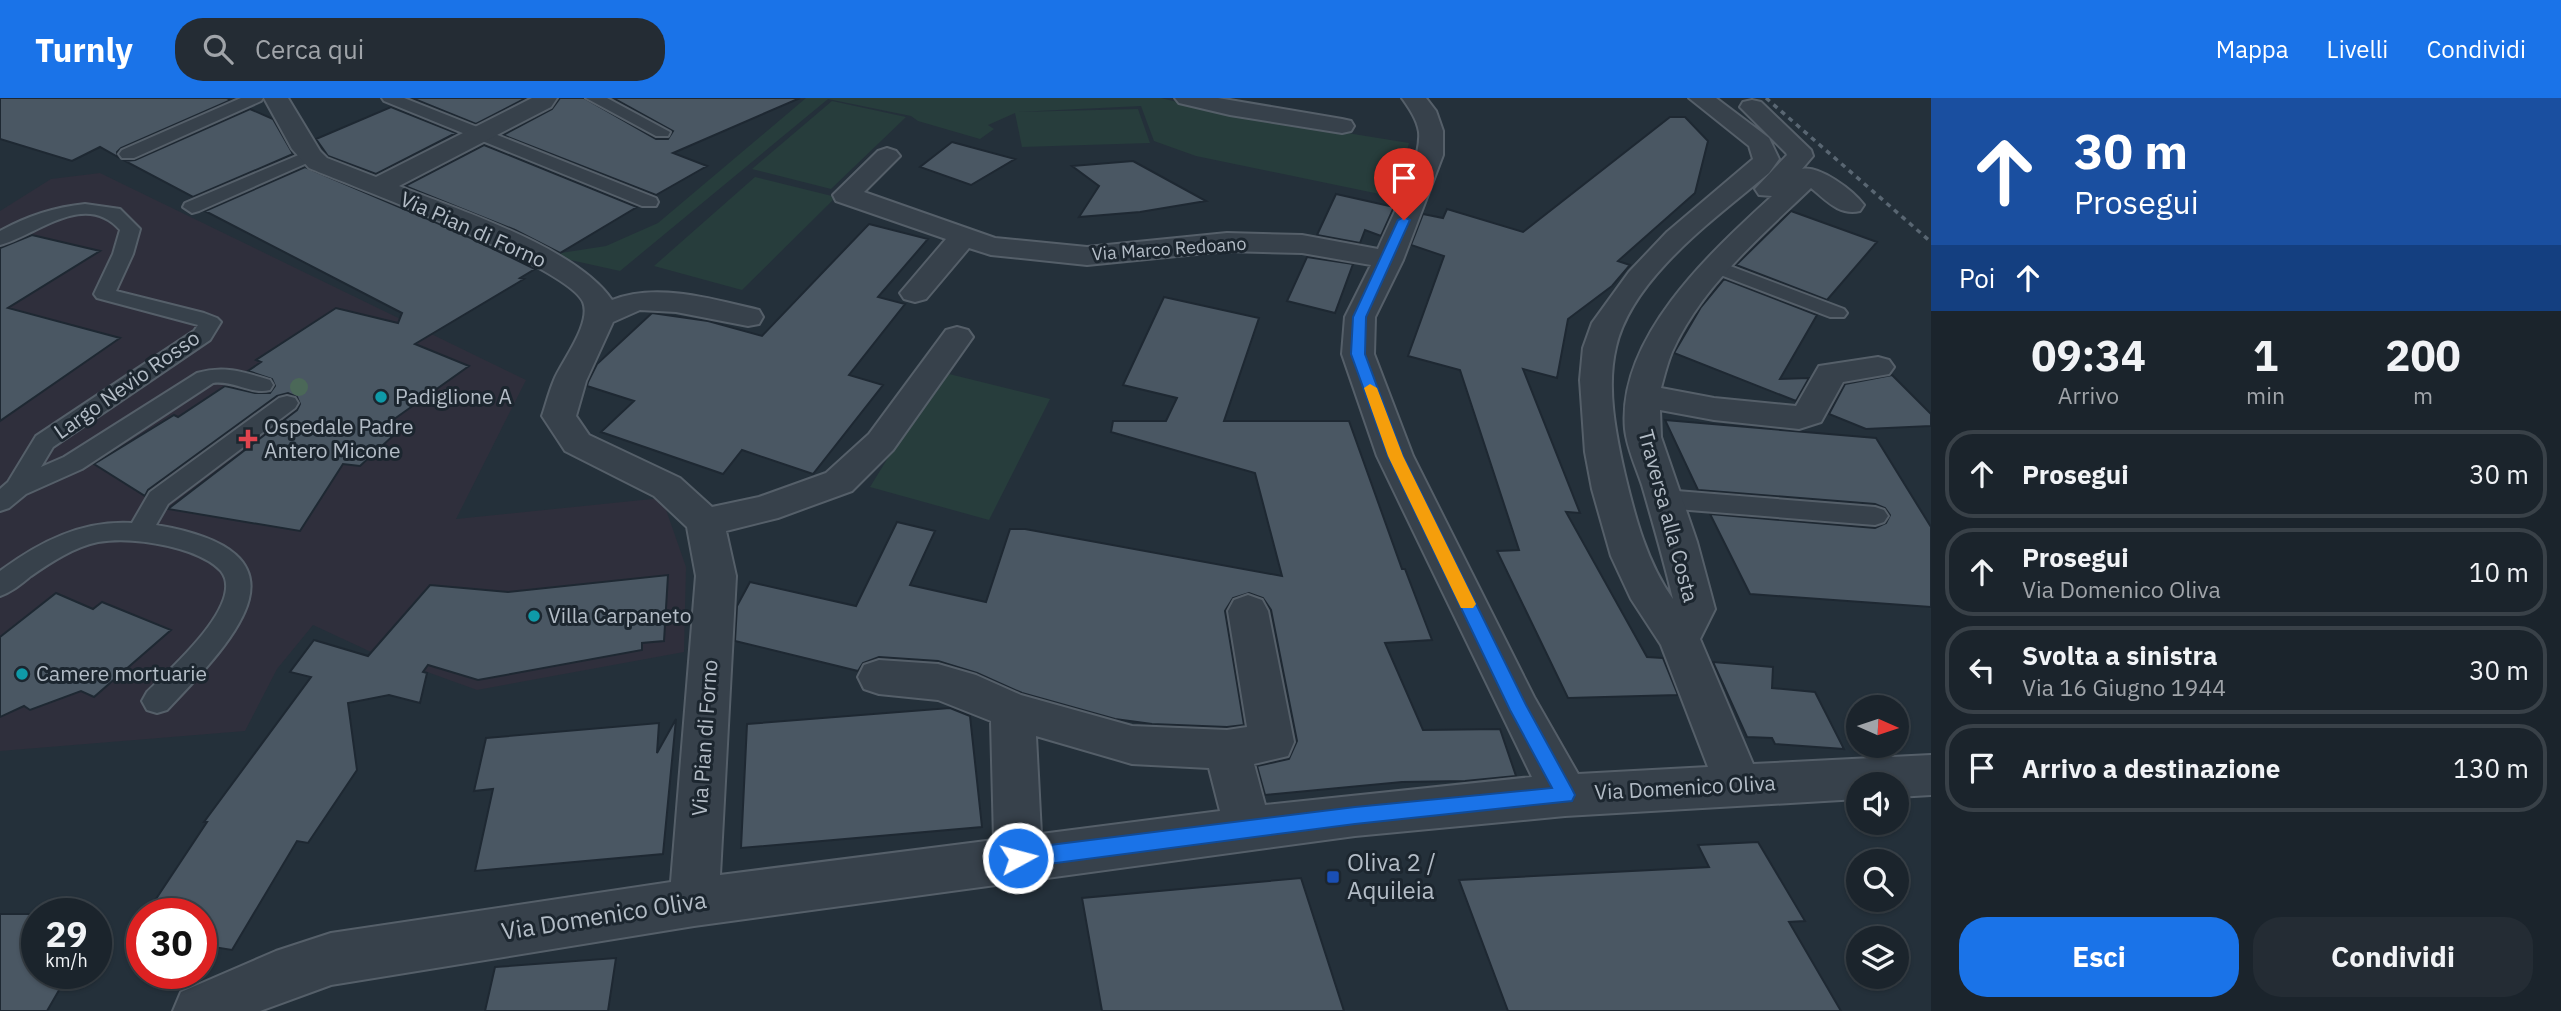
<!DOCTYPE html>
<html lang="it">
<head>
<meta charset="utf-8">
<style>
  body { margin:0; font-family:"IBM Plex Sans",sans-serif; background:#242c34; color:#f1f3f6; height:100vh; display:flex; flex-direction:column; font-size:26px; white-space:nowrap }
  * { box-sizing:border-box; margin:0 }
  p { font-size:23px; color:#a0a4a9 }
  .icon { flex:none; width:38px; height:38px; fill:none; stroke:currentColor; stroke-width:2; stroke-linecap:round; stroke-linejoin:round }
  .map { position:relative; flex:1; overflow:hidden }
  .details { display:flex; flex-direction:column; background:#1b242c; width:630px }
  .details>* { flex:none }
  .top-card { background:#1a4fa0; color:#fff; overflow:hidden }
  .needle { width:46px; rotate:93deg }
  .controls { position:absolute; left:1846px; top:597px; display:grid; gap:14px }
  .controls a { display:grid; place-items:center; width:63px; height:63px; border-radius:50%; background:#1b242c; box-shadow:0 2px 5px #0004,0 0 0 2px #394148; font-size:35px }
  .speed { position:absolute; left:21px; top:800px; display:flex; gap:14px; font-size:35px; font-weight:700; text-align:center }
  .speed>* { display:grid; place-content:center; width:91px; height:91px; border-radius:50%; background:#1b242c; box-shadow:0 2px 5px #0004,0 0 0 2px #394148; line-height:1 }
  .speed small { font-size:18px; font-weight:400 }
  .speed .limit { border:10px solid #d22; background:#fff; color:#111 }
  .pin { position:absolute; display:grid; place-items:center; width:60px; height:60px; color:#fff; margin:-72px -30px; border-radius:50% 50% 50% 0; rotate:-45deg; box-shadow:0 0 7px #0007 }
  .pin .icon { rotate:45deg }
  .me { position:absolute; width:77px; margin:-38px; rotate:83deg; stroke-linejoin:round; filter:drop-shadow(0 0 5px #0008) }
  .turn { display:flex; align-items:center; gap:24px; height:147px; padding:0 28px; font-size:32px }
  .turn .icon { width:91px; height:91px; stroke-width:2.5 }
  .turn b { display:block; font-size:49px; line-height:60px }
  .then { display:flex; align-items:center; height:66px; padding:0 28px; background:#0003; gap:14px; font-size:26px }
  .eta { display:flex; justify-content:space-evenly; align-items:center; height:119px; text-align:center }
  .eta b { font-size:42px; font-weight:800; line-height:49px }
  .cta { display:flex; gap:14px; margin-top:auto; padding:14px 28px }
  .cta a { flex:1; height:80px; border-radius:28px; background:#1a73e8; color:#fff; font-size:28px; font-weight:800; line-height:80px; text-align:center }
  .cta a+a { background:#242c34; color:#f1f3f6 }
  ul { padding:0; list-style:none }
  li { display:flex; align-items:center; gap:21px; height:88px; margin:0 14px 10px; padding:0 14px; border:4px solid #394148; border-radius:28px }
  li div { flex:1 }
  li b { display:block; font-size:26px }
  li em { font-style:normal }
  header { display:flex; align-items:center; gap:42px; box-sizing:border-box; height:98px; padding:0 35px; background:#1a73e8; color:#fff }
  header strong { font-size:33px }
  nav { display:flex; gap:38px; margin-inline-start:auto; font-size:24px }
  .search { width:490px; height:63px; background:#242c34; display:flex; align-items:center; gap:18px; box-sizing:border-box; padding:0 24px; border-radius:28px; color:#a0a4a9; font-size:26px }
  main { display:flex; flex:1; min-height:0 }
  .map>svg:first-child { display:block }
  .medical { fill:#2f2f3c }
  .green { fill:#273d3c }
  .building { fill:#4a5763; stroke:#1e2832; stroke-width:2 }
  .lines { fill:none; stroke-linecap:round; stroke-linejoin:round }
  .lane-casing { stroke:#555f69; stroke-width:4 }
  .street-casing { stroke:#555f69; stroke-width:4 }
  .lane { fill:#37414b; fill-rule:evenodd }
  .street { fill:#37414b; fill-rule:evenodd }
  .rail { stroke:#596672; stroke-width:3.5; stroke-dasharray:5 5; stroke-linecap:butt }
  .tree { fill:#4b6858 }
  .route { fill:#1a73e8; stroke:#114b97; stroke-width:2 }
  .slow { fill:#f59e0b }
  .culture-dot { fill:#0f9aa8; stroke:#1c262f; stroke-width:2.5 }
  .health-dot { fill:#e0444e; stroke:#1c262f; stroke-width:2.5 }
  .transit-dot { fill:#1a4fb4; stroke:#1c262f; stroke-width:2.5 }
  .labels { text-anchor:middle; stroke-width:6; stroke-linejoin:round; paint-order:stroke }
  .far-street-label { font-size:18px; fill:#b3bcc6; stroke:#1c262f }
  .street-label { font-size:21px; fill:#b3bcc6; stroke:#1c262f }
  .poi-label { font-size:21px; fill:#b3bcc6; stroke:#1c262f; text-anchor:start }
  .near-poi-label { font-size:24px; fill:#b3bcc6; stroke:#1c262f; text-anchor:start }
  .near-street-label { font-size:24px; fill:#b3bcc6; stroke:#1c262f }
</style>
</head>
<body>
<header>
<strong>Turnly</strong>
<div class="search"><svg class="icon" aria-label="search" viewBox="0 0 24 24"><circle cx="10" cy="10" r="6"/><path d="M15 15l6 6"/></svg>Cerca qui</div>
<nav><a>Mappa</a><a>Livelli</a><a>Condividi</a></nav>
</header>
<main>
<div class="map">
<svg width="1931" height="913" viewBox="0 0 1931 913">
  <rect width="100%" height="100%" fill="#24303a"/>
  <path class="medical" d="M 100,75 L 526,282 L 456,421 L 662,400 L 686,469 L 684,554 L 477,592 L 369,553 L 313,527 L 277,571 L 245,633 L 0,653 L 0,113 L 51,81 Z"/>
  <path class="green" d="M 806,0 L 1161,0 L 1217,14 L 1409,45 L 1394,99 L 1196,58 L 1154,43 L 1141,8 L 1017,14 L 1138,11 L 1150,45 L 1022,49 L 1015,15 L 988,27 L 994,31 L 980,41 L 918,23 L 911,18 L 828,1 L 620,173 L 548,157 L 606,148 L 658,125 Z
    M 832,3 L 906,19 L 831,91 L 752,71 Z
    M 755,79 L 836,99 L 742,192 L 654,168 Z
    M 941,274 L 1050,301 L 989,422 L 870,389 Z"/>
  <path class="building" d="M 0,0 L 227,0 L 231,2 L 121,50 L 117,54 L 118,59 L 100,49 L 72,63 L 0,41 Z
    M 412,0 L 526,0 L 476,26 Z
    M 560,0 L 584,0 L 656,41 L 668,41 L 673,33 L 613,0 L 800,0 L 673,55 L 707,68 L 656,97 L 503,37 L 552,11 Z
    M 391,9 L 456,35 L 376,76 L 328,58 L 316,41 Z
    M 250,11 L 273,21 L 293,56 L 193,99 L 125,63 L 135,62 Z
    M 1670,19 L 1685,19 L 1708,43 L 1695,95 L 1618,163 L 1630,167 L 1612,188 L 1568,221 L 1557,280 L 1523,271 L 1580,415 L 1566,414 L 1647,559 L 1663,560 L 1678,597 L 1568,600 L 1497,453 L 1519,452 L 1460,272 L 1408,258 L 1444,158 L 1411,147 L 1423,116 L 1443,120 L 1447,111 L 1523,134 Z
    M 952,44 L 1015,61 L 971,87 L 920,69 Z
    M 484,47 L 637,109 L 560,155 L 515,132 L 405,88 Z
    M 1133,63 L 1206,103 L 1140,114 L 1079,119 L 1099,88 L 1072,68 Z
    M 305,69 L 456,133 L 535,171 L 520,180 L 524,181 L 415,246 L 469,268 L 390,324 L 406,326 L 360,368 L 343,366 L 300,433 L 168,411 L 297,312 L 300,306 L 297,299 L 288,295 L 277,298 L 148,392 L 145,398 L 94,366 L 174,317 L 178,319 L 225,288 L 255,295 L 270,295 L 275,288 L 272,281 L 248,273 L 261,264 L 256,262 L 336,210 L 398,225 L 402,215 L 205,113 Z
    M 1336,96 L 1394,109 L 1381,138 L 1365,132 L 1360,145 L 1317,137 Z
    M 1791,113 L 1877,144 L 1827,202 L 1736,167 Z
    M 869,126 L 928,141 L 878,199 L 905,206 L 849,277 L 883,287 L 813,376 L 742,352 L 723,376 L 601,334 L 634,303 L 587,288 L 588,284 L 597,266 L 652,215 L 708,223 L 762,238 Z
    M 32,137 L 100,153 L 8,210 L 120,240 L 0,323 L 0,150 Z
    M 1307,159 L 1353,166 L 1335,215 L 1287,203 Z
    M 1724,181 L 1817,217 L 1780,281 L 1809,280 L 1796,303 L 1674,255 L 1701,209 Z
    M 1164,199 L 1259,220 L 1224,323 L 1349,323 L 1402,471 L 1405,471 L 1432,542 L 1385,545 L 1423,632 L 1500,631 L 1516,678 L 1465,683 L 1402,684 L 1265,697 L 1257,668 L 1289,661 L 1297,643 L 1271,512 L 1263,500 L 1249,495 L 1233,500 L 1225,513 L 1244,627 L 1227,629 L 1152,626 L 1115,621 L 1022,595 L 977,575 L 938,563 L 879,559 L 863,565 L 858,573 L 735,543 L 737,508 L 750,484 L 856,508 L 897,424 L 935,433 L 910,487 L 986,504 L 1010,431 L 1025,431 L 1282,478 L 1255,375 L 1111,334 L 1113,323 L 1166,323 L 1177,300 L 1123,287 Z
    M 1892,277 L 1931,316 L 1931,328 L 1866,331 L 1829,316 L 1845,286 Z
    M 1665,322 L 1876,340 L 1931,429 L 1931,509 L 1750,496 L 1710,416 L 1875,430 L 1886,425 L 1890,417 L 1885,410 L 1875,406 L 1698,392 Z
    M 668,477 L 664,543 L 642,545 L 642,552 L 478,582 L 428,567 L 423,574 L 427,575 L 420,605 L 389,597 L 348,605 L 357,672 L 308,745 L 297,743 L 232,852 L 201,847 L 201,816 L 146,816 L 207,724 L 204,724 L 311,579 L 290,574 L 314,542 L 368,558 L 430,487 L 508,494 Z
    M 56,495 L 93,511 L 102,504 L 171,532 L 94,599 L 81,593 L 30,612 L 24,608 L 0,619 L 0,539 Z
    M 1713,564 L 1773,569 L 1772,590 L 1815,594 L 1844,651 L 1775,646 L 1772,640 L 1747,639 Z
    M 950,610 L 970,618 L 982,729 L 741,750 L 747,626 Z
    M 676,621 L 663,756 L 475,773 L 493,691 L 474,693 L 486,640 L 659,625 L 657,655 Z
    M 1758,744 L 1805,823 L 1789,824 L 1841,913 L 1508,913 L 1459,782 L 1709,769 L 1698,747 Z
    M 1301,780 L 1344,913 L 1102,913 L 1082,800 Z
    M 0,816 L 37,816 L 37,875 L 69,875 L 47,913 L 0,913 Z
    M 616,860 L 608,913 L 485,913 L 495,869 Z"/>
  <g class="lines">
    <defs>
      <path id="lane" d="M 241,0 L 263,0 L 261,3 L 134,60 L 122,60 L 119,56 L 122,52 Z
        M 382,0 L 404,0 L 656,100 L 658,104 L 656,108 L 642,108 L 384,3 Z
        M 586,0 L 607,0 L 670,34 L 668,38 L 656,38 Z
        M 308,53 L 314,54 L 317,58 L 314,62 L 199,113 L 192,115 L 183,109 L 185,105 Z
        M 85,106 L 120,111 L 140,131 L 133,156 L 116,193 L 204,215 L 217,220 L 221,224 L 210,242 L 53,349 L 41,369 L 64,359 L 197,275 C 224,267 244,274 270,282 L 273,287 L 270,292 C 251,297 233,282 213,285 L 82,371 L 26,396 L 9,410 L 0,413 L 0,391 L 8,384 L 36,338 L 194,233 L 198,227 L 97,200 L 94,196 L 113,156 L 120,132 C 85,92 37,137 0,147 L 0,133 C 27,118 55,109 85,106 Z
        M 1717,163 L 1844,211 L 1847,215 L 1844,219 L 1830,219 L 1710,173 L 1707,169 L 1710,165 Z
        M 287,298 L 295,300 L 298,305 L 295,310 L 168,406 L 156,427 C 317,454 239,537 167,612 L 157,615 L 147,612 L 142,603 L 147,594 C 167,574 247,505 221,473 C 213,464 200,458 189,454 C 162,445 127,439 98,444 C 74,449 51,464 31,478 C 21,486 12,494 0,498 L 0,473 C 39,444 82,422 132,425 L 150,394 L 279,300 Z
        M 1664,392 L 1875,409 L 1884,412 L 1888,418 L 1884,424 L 1875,427 L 1664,410 L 1655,407 L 1651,401 L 1655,395 Z"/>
      <path id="street" d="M 264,0 L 288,0 L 320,53 L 327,60 L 376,79 L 532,0 L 557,0 L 551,9 L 399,88 C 458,112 576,149 612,202 C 656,184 714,201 759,212 L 763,219 L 759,226 L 748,228 L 676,214 L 640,212 L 613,224 L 586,283 L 576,318 L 589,337 L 680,380 L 712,409 L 759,399 L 826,375 L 869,336 L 946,232 L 957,229 L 968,232 L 973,239 L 893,352 L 852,393 L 778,420 L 726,433 L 736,478 L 720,777 L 994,742 L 991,623 L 938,602 L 879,596 L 864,591 L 858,579 L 864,567 L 879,562 L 938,566 L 976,577 L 1021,597 L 1132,628 L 1227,632 L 1247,629 L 1228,513 L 1234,502 L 1248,497 L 1262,502 L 1268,513 L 1294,644 L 1288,658 L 1254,666 L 1265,707 L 1532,679 L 1377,358 L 1342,256 L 1345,219 L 1371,167 L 1302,155 L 1227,153 L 1087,167 L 991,157 L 969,150 L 926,201 L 915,204 L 904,201 L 900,195 L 946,141 L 836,103 L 833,97 L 878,53 L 887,50 L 896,53 L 900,58 L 864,94 L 995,140 L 1087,149 L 1227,135 L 1302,137 L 1378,151 C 1390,122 1422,64 1419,34 C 1417,21 1409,10 1402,0 L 1426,0 L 1436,13 L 1443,33 L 1443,57 L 1403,162 L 1375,219 L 1374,256 L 1413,358 L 1534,599 L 1578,676 L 1708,669 L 1661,547 L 1631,501 L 1611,458 L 1592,391 L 1585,354 L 1580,282 L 1583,250 L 1592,225 L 1629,174 L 1667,134 L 1753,61 L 1749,48 L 1689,0 L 1716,0 L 1769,40 L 1779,61 L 1769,75 C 1717,119 1632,179 1616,249 C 1606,290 1616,337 1625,377 C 1635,419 1647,465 1673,501 C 1664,463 1653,425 1642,387 C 1636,369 1627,350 1625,331 C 1617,239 1711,154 1772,98 L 1759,97 L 1755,91 L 1787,57 L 1786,55 L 1740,9 L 1743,4 L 1752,2 L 1761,4 L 1811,52 L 1813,58 L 1802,71 C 1819,67 1853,92 1864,107 L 1860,113 C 1839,118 1826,102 1811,90 C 1760,139 1701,189 1672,254 C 1667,266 1664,279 1661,290 L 1714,300 L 1796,308 L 1819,268 L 1878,259 L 1889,262 L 1894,269 L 1889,276 L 1843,284 L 1821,324 L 1799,331 L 1714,322 L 1660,312 L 1661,339 L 1697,444 L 1715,511 L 1700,541 L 1753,666 L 1931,657 L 1931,697 L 1897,699 L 1897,686 L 1858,686 L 1858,701 L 1565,718 L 1355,738 L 694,828 L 331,887 L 260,913 L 173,913 L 181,894 L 276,853 L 331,835 L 671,784 L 696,478 L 687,429 L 654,398 L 565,353 L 542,318 C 546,306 549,294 554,282 C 562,263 592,225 583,204 C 567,168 354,89 309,70 L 292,51 ZM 1036,638 L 1132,666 L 1209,670 L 1220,713 L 1041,736 Z
        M 1175,0 L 1218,0 L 1342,21 L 1351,23 L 1354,28 L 1351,33 L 1342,35 L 1230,17 L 1179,5 Z"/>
    </defs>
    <use href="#lane" class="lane-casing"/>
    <use href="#street" class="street-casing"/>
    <use href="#lane" class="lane"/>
    <use href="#street" class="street"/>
    <path class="rail" d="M 1766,0 L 1931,144"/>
  </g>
  <circle class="tree" cx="299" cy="289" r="9"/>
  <path class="route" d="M 1404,119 L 1410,122 L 1366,219 L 1365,256 L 1403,358 L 1526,607 L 1572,691 L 1575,697 L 1572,703 L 1355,726 L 1018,770 L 1011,767 L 1008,760 L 1011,754 L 1018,751 L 1355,709 L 1552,690 L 1510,612 L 1388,358 L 1351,256 L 1353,219 L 1398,122 Z"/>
  <path class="slow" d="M 1370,286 L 1377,290 L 1403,358 L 1476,506 L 1473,510 L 1461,510 L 1388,358 L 1364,290 Z"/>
  <g class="culture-dot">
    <circle cx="381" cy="299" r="7"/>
    <circle cx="534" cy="518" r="7"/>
    <circle cx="22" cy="576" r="7"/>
  </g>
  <path class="health-dot" d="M244.5 330.5h7v7h7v7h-7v7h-7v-7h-7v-7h7z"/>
  <rect class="transit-dot" x="1326" y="772" width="14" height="14" rx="3.5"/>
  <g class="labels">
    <g class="far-street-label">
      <text transform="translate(1169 151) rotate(-4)" y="6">Via Marco Redoano</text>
    </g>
    <g class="street-label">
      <text transform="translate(473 132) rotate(24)" y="7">Via Pian di Forno</text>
      <text transform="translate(127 287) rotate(-35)" y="7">Largo Nevio Rosso</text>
      <text transform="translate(1668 418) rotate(75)" y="7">Traversa alla Costa</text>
      <text transform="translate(705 640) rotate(-86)" y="7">Via Pian di Forno</text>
      <text transform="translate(1685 690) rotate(-3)" y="7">Via Domenico Oliva</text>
    </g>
    <g class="poi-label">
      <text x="395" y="306">Padiglione A</text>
      <text x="264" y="336">Ospedale Padre<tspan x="264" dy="24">Antero Micone</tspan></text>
      <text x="548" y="525">Villa Carpaneto</text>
      <text x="36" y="583">Camere mortuarie</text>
    </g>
    <g class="near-poi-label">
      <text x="1347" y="773">Oliva 2 /<tspan x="1347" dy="28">Aquileia</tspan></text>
    </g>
    <g class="near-street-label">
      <text transform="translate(604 818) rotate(-9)" y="8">Via Domenico Oliva</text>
    </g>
  </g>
</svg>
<div class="controls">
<a><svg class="needle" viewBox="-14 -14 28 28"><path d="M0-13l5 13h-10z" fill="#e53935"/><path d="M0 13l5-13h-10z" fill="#a0a4a9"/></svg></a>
<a><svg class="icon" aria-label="sound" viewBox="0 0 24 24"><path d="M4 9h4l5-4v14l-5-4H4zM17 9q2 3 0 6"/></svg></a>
<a><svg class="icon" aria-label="search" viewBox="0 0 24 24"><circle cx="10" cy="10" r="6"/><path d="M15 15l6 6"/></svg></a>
<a><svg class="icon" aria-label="layers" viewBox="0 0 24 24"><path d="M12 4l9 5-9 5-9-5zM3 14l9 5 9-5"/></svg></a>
</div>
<div class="speed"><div>29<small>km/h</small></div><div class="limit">30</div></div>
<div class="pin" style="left:1404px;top:122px;background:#d93025"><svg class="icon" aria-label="arrive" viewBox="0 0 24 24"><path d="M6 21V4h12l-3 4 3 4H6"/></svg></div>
<svg class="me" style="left:1018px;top:760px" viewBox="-20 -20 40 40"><circle r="17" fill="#1a73e8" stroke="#fff" stroke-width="3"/><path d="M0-11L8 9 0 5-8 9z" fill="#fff"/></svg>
</div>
<section class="details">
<div class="top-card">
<div class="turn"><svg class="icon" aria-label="ahead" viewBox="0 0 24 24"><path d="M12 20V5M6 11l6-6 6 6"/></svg><div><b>30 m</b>Prosegui</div></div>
<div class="then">Poi<svg class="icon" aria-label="ahead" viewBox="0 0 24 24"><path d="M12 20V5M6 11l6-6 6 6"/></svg></div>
</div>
<div class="eta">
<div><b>09:34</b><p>Arrivo</p></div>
<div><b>1</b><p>min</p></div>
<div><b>200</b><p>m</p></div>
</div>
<ul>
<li><svg class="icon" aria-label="ahead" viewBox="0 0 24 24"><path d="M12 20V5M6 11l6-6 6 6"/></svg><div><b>Prosegui</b></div><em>30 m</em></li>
<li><svg class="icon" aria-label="ahead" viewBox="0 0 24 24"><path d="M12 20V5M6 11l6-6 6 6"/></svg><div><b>Prosegui</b><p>Via Domenico Oliva</p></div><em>10 m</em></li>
<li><svg class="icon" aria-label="left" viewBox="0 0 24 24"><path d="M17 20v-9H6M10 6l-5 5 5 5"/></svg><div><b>Svolta a sinistra</b><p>Via 16 Giugno 1944</p></div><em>30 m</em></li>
<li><svg class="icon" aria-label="arrive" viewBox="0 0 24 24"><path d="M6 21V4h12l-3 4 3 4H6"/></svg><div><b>Arrivo a destinazione</b></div><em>130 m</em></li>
</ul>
<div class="cta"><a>Esci</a><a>Condividi</a></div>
</section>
</main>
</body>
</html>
